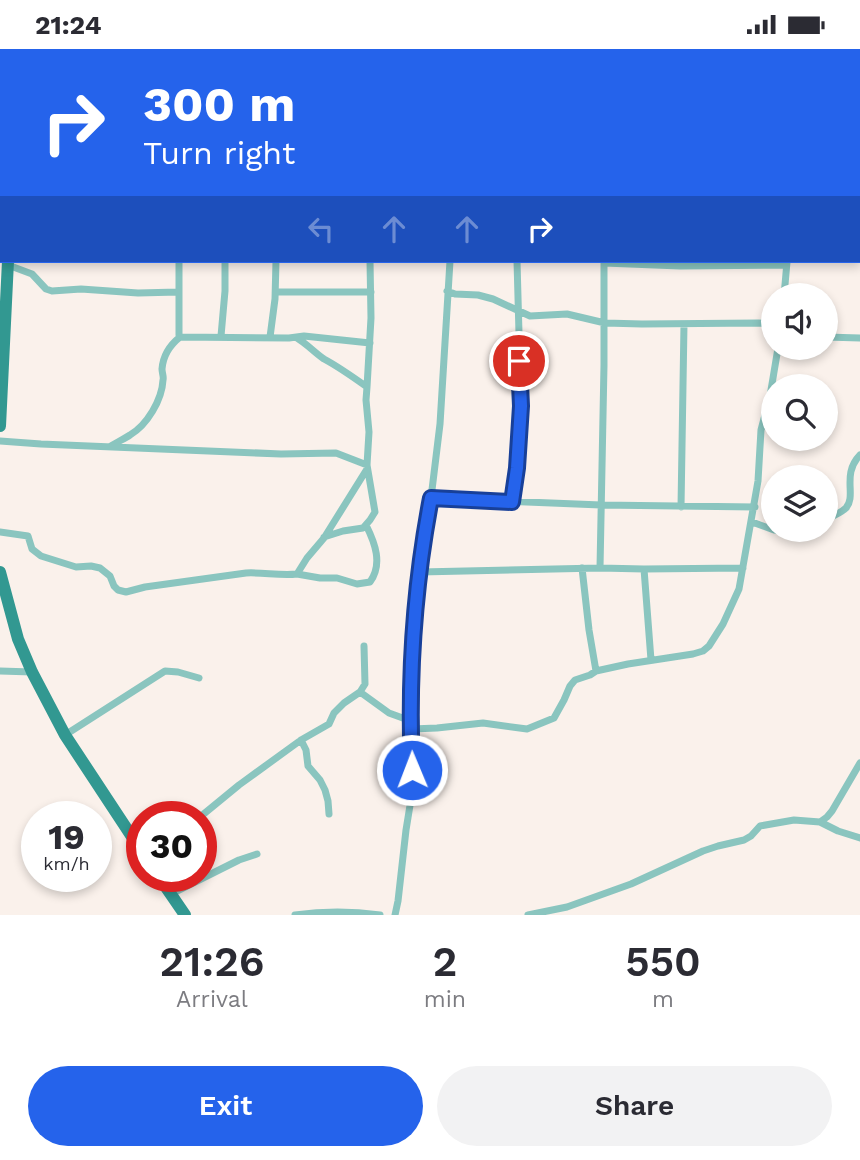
<!DOCTYPE html>
<html lang="en">
<head>
<meta charset="utf-8">
<style>
  body { margin:0; font-family:"Work Sans",sans-serif; background:#f2f2f3; color:#2b2b33; height:100vh; display:flex; flex-direction:column; font-size:26px; white-space:nowrap }
  * { box-sizing:border-box; margin:0 }
  p { font-size:23px; color:#7c7c81 }
  .icon { flex:none; width:38px; height:38px; fill:none; stroke:currentColor; stroke-width:2; stroke-linecap:round; stroke-linejoin:round }
  .map { position:relative; height:866px; overflow:hidden }
  .side { display:flex; flex-direction:column; background:#fff; flex:1 }
  .side>* { flex:none }
  .top-card { position:absolute; left:0px; top:0px; width:861px; height:214px; box-shadow:0 4px 10px #0003; background:#2563eb; color:#fff; overflow:hidden }
  .tools { position:absolute; left:761px; top:234px; display:grid; gap:14px }
  .tools a { display:grid; place-items:center; width:77px; height:77px; border-radius:50%; background:#fff; box-shadow:0 4px 10px #0003; font-size:35px }
  .speed { position:absolute; left:21px; top:752px; display:flex; gap:14px; font-size:35px; font-weight:700; text-align:center }
  .speed>* { display:grid; place-content:center; width:91px; height:91px; border-radius:50%; background:#fff; box-shadow:0 4px 10px #0003; line-height:1 }
  .speed small { font-size:18px; font-weight:400 }
  .speed .limit { border:10px solid #d22; background:#fff; color:#111 }
  .pin { position:absolute; display:grid; place-items:center; width:60px; height:60px; color:#fff; margin:-30px; border:4px solid #fff; border-radius:50%; box-shadow:0 2px 7px #0007 }
  .me { position:absolute; width:77px; margin:-38px; rotate:359deg; stroke-linejoin:round; filter:drop-shadow(0 0 5px #0008) }
  .turn { display:flex; align-items:center; gap:24px; height:147px; padding:0 28px; font-size:32px }
  .turn .icon { width:91px; height:91px; stroke-width:2.5 }
  .turn b { display:block; font-size:49px; line-height:60px }
  .lanes { display:flex; align-items:center; height:66px; padding:0 28px; background:#0003; justify-content:center; gap:35px; direction:ltr }
  .lanes .off { opacity:.35 }
  .eta { display:flex; justify-content:space-evenly; align-items:center; height:119px; text-align:center }
  .eta b { font-size:42px; font-weight:600; line-height:49px }
  .cta { display:flex; gap:14px; margin-top:auto; padding:14px 28px }
  .cta a { flex:1; height:80px; border-radius:42px; background:#2563eb; color:#fff; font-size:28px; font-weight:600; line-height:80px; text-align:center }
  .cta a+a { background:#f2f2f3; color:#2b2b33 }
  .status { display:flex; justify-content:space-between; align-items:center; height:49px; padding:0 35px; background:#fff; direction:ltr }
  .status svg { height:19px; fill:currentColor }
  .map>svg:first-child { display:block }
  .lines { fill:none; stroke-linecap:round; stroke-linejoin:round }
  .minor { stroke:#8ac5bf; stroke-width:7 }
  .primary { stroke:#329891; stroke-width:12 }
  .route-casing { stroke:#184099; stroke-width:18 }
  .route { stroke:#2563eb; stroke-width:12 }
</style>
</head>
<body>
<div class="status"><b>21:24</b><svg viewBox="0 0 49 12"><path d="M0 12V9h3v3zM5 12V6h3v6zM10 12V3h3v9zM15 12V0h3v12zM26 1h20v11H26zM47 4h2v5h-2z"/></svg></div>
<div class="map">
<svg width="860" height="866" viewBox="0 0 860 866">
  <rect width="100%" height="100%" fill="#faf1eb"/>
  <g class="lines">
    <path class="minor" d="M 203,0 L 203,2
      M 769,0 L 769,2
      M 274,2 L 274,0
      M 369,2 L 369,0
      M 467,2 L 467,0
      M 553,2 L 553,0
      M 638,2 L 638,0
      M 715,2 L 715,0
      M 844,2 L 844,0
      M 859,81 L 860,81
      M 0,115 L 2,115
      M 859,140 L 860,140
      M 179,212 L 179,286 L 180,288
      M 604,214 L 680,217 L 786,216
      M 8,216 L 32,225 L 46,240 L 52,242 L 81,240 L 138,244 L 178,243
      M 447,242 L 455,245 L 478,246 L 493,250 L 530,267 L 567,265 L 605,274 L 642,275 L 758,274 L 774,275
      M 276,243 L 371,243
      M 784,247 L 787,213
      M 221,287 L 225,242 L 225,212
      M 270,288 L 275,250 L 276,212
      M 826,288 L 860,289
      M 297,289 C 307,295 315,304 324,310 C 339,318 353,328 367,338 L 366,351 L 369,383 L 367,416 L 375,463 L 370,471 L 363,479 L 343,482 L 324,488
      M 367,338 L 371,269 L 370,212
      M 0,392 L 41,395 L 281,405 L 336,404 L 367,416
      M 111,397 C 117,393 124,390 130,386 C 147,376 162,351 163,331 C 164,328 162,324 162,320 C 163,307 170,296 180,288 L 289,289 L 304,287 L 370,294
      M 431,449 L 601,456 L 755,458
      M 512,453 L 517,419 L 521,357 L 517,212
      M 681,458 L 684,275
      M 826,471 C 832,467 841,464 846,459 C 857,446 841,426 860,406
      M 752,473 L 774,481
      M 775,481 L 792,485 L 811,481
      M 0,483 L 28,487 L 32,500 L 41,507 L 76,518 L 91,517 L 100,519 L 110,527 L 114,537 L 118,541 L 126,543 L 145,538 L 246,524 C 263,523 280,527 297,525 L 307,509 L 324,489 L 367,420
      M 582,519 L 589,581 L 596,622
      M 600,519 L 604,316 L 604,212
      M 644,520 L 651,611
      M 420,523 L 600,519 L 644,520 L 743,519
      M 297,525 L 320,529 L 337,529 L 357,535 L 370,533 C 383,515 375,494 366,476
      M 0,622 L 32,623
      M 360,643 L 389,664 L 411,672
      M 412,680 L 437,679 L 483,674 L 527,680 L 554,669 L 564,651 L 570,637 L 575,631 L 590,626 L 596,622 L 628,615 L 693,605 L 703,602 L 709,597 L 723,575 L 739,540 L 758,432 L 761,381 L 770,347 L 778,299
      M 65,686 L 165,622 L 178,623 L 199,629
      M 301,691 L 306,701 L 308,717 L 320,731 L 325,741 L 328,752 L 329,765
      M 200,768 L 239,736 L 301,691 L 329,675 L 334,664 L 344,654 L 360,643 L 365,635 L 364,597
      M 820,773 L 838,782 L 860,789
      M 171,845 L 239,811 L 257,805
      M 295,866 C 323,862 352,862 380,866
      M 395,866 L 398,852 L 406,781 L 412,744 L 411,672 L 416,557 L 423,493 L 431,449 L 440,375 L 450,212
      M 528,866 L 567,858 L 631,835 L 703,802 L 718,797 L 744,791 L 751,787 L 760,777 L 794,771 L 820,773 L 827,768 L 832,762 L 860,714"/>
    <path class="primary" d="M 19,2 L 19,0
      M 0,377 L 8,212
      M 0,523 L 18,590 L 32,623 L 65,686 L 142,803
      M 159,828 L 185,866"/>
  </g>
  <g class="lines">
    <defs>
      <path id="route" d="M 412,721 C 408,631 414,538 431,449 L 512,453 L 517,419 L 521,357 L 519,312"/>
    </defs>
    <use href="#route" class="route-casing"/>
    <use href="#route" class="route"/>
  </g>
</svg>
<div class="tools">
<a><svg class="icon" aria-label="sound" viewBox="0 0 24 24"><path d="M4 9h4l5-4v14l-5-4H4zM17 9q2 3 0 6"/></svg></a>
<a><svg class="icon" aria-label="search" viewBox="0 0 24 24"><circle cx="10" cy="10" r="6"/><path d="M15 15l6 6"/></svg></a>
<a><svg class="icon" aria-label="layers" viewBox="0 0 24 24"><path d="M12 4l9 5-9 5-9-5zM3 14l9 5 9-5"/></svg></a>
</div>
<div class="speed"><div>19<small>km/h</small></div><div class="limit">30</div></div>
<div class="pin" style="left:519px;top:312px;background:#d93025"><svg class="icon" aria-label="arrive" viewBox="0 0 24 24"><path d="M6 21V4h12l-3 4 3 4H6"/></svg></div>
<svg class="me" style="left:412px;top:721px" viewBox="-20 -20 40 40"><circle r="17" fill="#2563eb" stroke="#fff" stroke-width="3"/><path d="M0-11L8 9 0 5-8 9z" fill="#fff"/></svg>
<div class="top-card">
<div class="turn"><svg class="icon" aria-label="right" viewBox="0 0 24 24"><path d="M7 20v-9h11M14 6l5 5-5 5"/></svg><div><b>300 m</b>Turn right</div></div>
<div class="lanes"><svg class="icon off" aria-label="left" viewBox="0 0 24 24"><path d="M17 20v-9H6M10 6l-5 5 5 5"/></svg><svg class="icon off" aria-label="ahead" viewBox="0 0 24 24"><path d="M12 20V5M6 11l6-6 6 6"/></svg><svg class="icon off" aria-label="ahead" viewBox="0 0 24 24"><path d="M12 20V5M6 11l6-6 6 6"/></svg><svg class="icon" aria-label="right" viewBox="0 0 24 24"><path d="M7 20v-9h11M14 6l5 5-5 5"/></svg></div>
</div>
</div>
<section class="side">
<div class="eta">
<div><b>21:26</b><p>Arrival</p></div>
<div><b>2</b><p>min</p></div>
<div><b>550</b><p>m</p></div>
</div>
<div class="cta"><a>Exit</a><a>Share</a></div>
</section>
</body>
</html>
